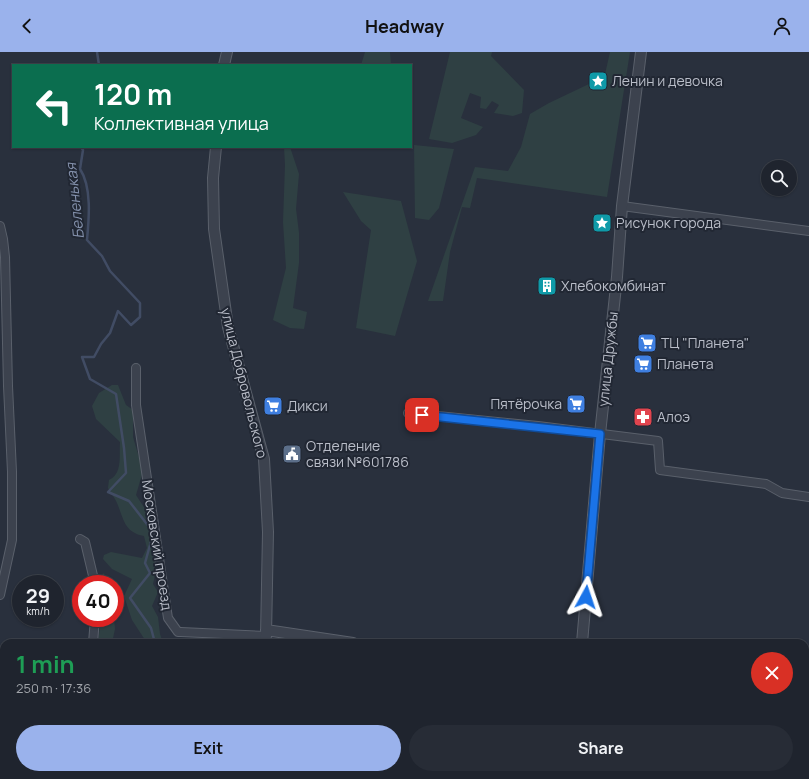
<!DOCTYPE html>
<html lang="en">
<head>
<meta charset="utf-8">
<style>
  body { margin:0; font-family:Manrope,sans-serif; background:#272c36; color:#f1f3f6; height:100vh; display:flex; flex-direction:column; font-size:15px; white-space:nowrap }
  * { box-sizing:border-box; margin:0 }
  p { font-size:13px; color:#a1a4aa }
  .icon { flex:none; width:22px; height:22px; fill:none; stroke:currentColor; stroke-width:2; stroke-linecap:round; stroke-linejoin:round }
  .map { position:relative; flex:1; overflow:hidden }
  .drawer { position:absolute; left:0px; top:587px; width:809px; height:140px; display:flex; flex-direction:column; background:#1f242e; border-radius:12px 12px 0 0; box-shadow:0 1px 3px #0004,0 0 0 1px #3c414a }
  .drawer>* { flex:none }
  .top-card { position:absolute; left:12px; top:12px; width:400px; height:84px; border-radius:0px; box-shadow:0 1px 3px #0004,0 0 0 1px #3c414a; background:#0b6e4f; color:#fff; overflow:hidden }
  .tools { position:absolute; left:761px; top:108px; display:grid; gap:8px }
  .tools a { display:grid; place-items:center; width:36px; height:36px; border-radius:50%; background:#1f242e; box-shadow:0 1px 3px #0004,0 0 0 1px #3c414a; font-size:20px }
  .speed { position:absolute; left:12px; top:523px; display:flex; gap:8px; font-size:20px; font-weight:700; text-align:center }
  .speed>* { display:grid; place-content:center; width:52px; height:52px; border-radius:50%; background:#1f242e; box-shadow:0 1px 3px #0004,0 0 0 1px #3c414a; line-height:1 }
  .speed small { font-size:10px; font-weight:400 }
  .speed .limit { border:6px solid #d22; background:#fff; color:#111 }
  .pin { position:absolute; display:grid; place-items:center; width:34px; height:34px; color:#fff; margin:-17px; border-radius:8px; box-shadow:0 2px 6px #0006 }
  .me { position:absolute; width:44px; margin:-22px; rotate:5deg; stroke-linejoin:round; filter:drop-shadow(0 0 3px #0008) }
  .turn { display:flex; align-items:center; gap:14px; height:84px; padding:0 16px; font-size:18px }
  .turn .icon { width:52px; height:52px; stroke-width:2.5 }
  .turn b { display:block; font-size:28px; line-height:34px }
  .round { display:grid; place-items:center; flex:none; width:42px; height:42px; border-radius:21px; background:#272c36 }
  .headline { display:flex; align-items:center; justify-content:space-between; height:68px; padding:0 16px }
  h1 { font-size:24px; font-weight:700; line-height:30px; color:#1e9e55 }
  .cta { display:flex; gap:8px; margin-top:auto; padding:8px 16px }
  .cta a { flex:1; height:46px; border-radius:24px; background:#9ab2ec; color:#111; font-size:16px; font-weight:700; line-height:46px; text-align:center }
  .cta a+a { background:#272c36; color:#f1f3f6 }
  header { display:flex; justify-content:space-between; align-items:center; height:52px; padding:0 16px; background:#9ab2ec; color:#111; font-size:18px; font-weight:700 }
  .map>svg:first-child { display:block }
  .green { fill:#2f4043 }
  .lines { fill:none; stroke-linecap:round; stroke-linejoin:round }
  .stream { stroke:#414c64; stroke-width:2.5 }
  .minor-casing { stroke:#5a606b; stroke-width:10 }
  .tertiary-casing { stroke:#5a606b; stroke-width:12 }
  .minor { stroke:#3c424e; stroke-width:8 }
  .tertiary { stroke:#3c424e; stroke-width:10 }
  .route-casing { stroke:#114b97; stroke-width:10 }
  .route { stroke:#1a73e8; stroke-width:7 }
  .labels { text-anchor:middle; stroke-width:4; stroke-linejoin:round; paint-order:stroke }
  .poi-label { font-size:14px; fill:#b9bdc8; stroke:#212733; text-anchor:start }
  .street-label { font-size:14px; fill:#b9bdc8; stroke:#212733 }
  .water-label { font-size:15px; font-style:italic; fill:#8491ac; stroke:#212733 }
</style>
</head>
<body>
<header><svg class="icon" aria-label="back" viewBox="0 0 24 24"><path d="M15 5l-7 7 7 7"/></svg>Headway<svg class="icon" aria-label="person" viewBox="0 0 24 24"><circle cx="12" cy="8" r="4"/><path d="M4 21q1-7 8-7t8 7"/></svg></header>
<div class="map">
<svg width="809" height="727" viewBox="0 0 809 727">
  <rect width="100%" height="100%" fill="#29303d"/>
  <path class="green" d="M 365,0 L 390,0 L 391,13 L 361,13 Z
    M 450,0 L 492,0 L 491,4 L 524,38 L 522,61 L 513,64 L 494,61 L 499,53 L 492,49 L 486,57 L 480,56 L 481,45 L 470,41 L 461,66 L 483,75 L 476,83 L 452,91 L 429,87 Z
    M 610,0 L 630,0 L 607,145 L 477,126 L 470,156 L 462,155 L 450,200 L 443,249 L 428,249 L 475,115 L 508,119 L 521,95 L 530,62 L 549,51 L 591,31 L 603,31 Z
    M 414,93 L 454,97 L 439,156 L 429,168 L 415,166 Z
    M 284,95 L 290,95 L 299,122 L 296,157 L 299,181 L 299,211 L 293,256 L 307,260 L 304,277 L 290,276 L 273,268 L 286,216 L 283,170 L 285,113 Z
    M 343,140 L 401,149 L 417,209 L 395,284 L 356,276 L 371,178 L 361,169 Z
    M 112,333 L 118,333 L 126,353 L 133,358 L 133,385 L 143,419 L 136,443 L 151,466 L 157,515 L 153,532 L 158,540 L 152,554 L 158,565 L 160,582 L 163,591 L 147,591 L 132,568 L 124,544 L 132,527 L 112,517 L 103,507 L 104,503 L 111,500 L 142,506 L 147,496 L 144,484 C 122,480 124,464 115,447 C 113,444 110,440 108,436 L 109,428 C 123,422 119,403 120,390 L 96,367 L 92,354 L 99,341 Z
    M 103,521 L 108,526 L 111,532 L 101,532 L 101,527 Z
    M 101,566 L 114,566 L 115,577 L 112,591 L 98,591 Z
    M 76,723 L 92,723 L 96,727 L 73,727 Z"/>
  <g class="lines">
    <path class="stream" d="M 97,0 L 99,13
      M 81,95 L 83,98 L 80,117 C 92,135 89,167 87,188 L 102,204 L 110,219 L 140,251 L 140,265 L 131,273 L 118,259 L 110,281 L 101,292 L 94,305 L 82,305 L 90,327 L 116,342 L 124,396 L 126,421 L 108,440 L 129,449 L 150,476
      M 152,486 L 145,511 L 150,521 L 130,546 L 151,576 L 155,591
      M 128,727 L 131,723"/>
    <defs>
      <path id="minor" d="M 622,154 L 809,179
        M 0,174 L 3,187 L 5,205 L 8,334 L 12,420 L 12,488 L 0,543
        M 136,316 L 136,353 L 168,566 L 178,580 L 181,580 L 266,584
        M 408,361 L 538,374 L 658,389 L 660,418 L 766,432 L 782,441 L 809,445
        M 80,487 L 85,490 L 95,532
        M 93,591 L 95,566
        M 807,665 L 809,676
        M 65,727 L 66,723
        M 334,727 L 335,723"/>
      <path id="tertiary" d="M 224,13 L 227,0
        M 216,95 L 213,126 L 214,177 L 228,275 L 264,407 L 268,480 L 266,584 L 264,591
        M 266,578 L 353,591
        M 582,591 L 600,382 L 617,225 L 622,154 L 641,0
        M 805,665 L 809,665
        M 234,727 L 235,723
        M 553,727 L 554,723"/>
    </defs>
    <use href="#minor" class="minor-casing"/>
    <use href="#tertiary" class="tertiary-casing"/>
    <use href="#minor" class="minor"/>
    <use href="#tertiary" class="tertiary"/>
  </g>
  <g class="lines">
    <defs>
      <path id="route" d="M 422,363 L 600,382 L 586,545"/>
    </defs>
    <use href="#route" class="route-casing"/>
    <use href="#route" class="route"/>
  </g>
  <defs>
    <symbol id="sight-square" viewBox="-11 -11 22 22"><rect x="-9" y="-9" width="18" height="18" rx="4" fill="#0f9aa8" stroke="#212733"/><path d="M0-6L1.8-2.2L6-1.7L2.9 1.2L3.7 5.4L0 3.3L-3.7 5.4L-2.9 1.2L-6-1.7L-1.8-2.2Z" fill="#fff"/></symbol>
    <symbol id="building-square" viewBox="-11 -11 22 22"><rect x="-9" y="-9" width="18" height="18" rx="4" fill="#0f9aa8" stroke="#212733"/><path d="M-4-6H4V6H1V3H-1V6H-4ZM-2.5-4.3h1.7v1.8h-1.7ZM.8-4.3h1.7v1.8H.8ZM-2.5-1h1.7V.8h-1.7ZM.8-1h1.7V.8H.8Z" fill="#fff"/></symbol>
    <symbol id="supermarket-square" viewBox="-11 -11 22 22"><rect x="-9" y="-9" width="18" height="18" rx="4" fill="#3f7fe0" stroke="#212733"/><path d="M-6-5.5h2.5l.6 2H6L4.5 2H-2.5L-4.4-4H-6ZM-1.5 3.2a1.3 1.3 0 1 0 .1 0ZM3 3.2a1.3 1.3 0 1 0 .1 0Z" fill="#fff"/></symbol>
    <symbol id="pharmacy-square" viewBox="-11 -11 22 22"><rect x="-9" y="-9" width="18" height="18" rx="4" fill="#e0444e" stroke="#212733"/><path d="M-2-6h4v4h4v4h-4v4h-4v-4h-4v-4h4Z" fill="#fff"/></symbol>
    <symbol id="civic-square" viewBox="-11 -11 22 22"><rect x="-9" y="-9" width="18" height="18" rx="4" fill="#5c6f8a" stroke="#212733"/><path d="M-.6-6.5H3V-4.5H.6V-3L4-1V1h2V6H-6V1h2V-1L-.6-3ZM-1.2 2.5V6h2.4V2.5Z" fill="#fff"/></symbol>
  </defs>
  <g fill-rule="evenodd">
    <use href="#sight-square" x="587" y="18" width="22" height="22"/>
    <use href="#sight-square" x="591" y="160" width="22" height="22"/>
    <use href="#building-square" x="536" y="223" width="22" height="22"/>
    <use href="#supermarket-square" x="636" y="280" width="22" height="22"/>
    <use href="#supermarket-square" x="632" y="301" width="22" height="22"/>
    <use href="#supermarket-square" x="565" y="341" width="22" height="22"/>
    <use href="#supermarket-square" x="262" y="343" width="22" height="22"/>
    <use href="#pharmacy-square" x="632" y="354" width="22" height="22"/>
    <use href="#civic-square" x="281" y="391" width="22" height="22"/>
  </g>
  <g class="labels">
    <g class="poi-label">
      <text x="612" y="34">Ленин и девочка</text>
      <text x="616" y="176">Рисунок города</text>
      <text x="561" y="239">Хлебокомбинат</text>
      <text x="661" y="296">ТЦ "Планета"</text>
      <text x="657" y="317">Планета</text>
      <text x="562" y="357" text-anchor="end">Пятёрочка</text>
      <text x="287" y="359">Дикси</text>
      <text x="657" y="370">Алоэ</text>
      <text x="306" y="399">Отделение<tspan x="306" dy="16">связи №601786</tspan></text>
    </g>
    <g class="street-label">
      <text transform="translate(608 307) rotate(-84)" y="5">улица Дружбы</text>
      <text transform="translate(244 331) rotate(76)" y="5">улица Добровольского</text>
      <text transform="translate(157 493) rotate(81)" y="5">Московский проезд</text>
    </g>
    <g class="water-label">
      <text transform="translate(75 149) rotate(-96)" y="5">Беленькая</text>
    </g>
  </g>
</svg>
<div class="tools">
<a><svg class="icon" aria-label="search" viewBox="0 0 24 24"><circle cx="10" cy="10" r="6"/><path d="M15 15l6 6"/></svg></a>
</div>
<div class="speed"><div>29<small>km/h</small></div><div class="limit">40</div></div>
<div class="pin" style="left:422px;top:363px;background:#d93025"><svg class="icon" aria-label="arrive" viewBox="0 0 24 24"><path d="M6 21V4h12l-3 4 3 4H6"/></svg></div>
<svg class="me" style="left:586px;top:545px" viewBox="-20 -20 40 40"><path d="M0-17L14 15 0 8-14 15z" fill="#1a73e8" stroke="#fff" stroke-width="4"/></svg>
<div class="top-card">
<div class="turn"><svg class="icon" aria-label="left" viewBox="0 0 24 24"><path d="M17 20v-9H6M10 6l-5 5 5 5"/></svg><div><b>120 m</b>Коллективная улица</div></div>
</div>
<section class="drawer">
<div class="headline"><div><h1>1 min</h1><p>250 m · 17:36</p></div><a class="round" style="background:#d93025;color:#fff"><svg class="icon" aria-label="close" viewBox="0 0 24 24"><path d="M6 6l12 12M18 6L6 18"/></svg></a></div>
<div class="cta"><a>Exit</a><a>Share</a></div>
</section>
</div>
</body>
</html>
